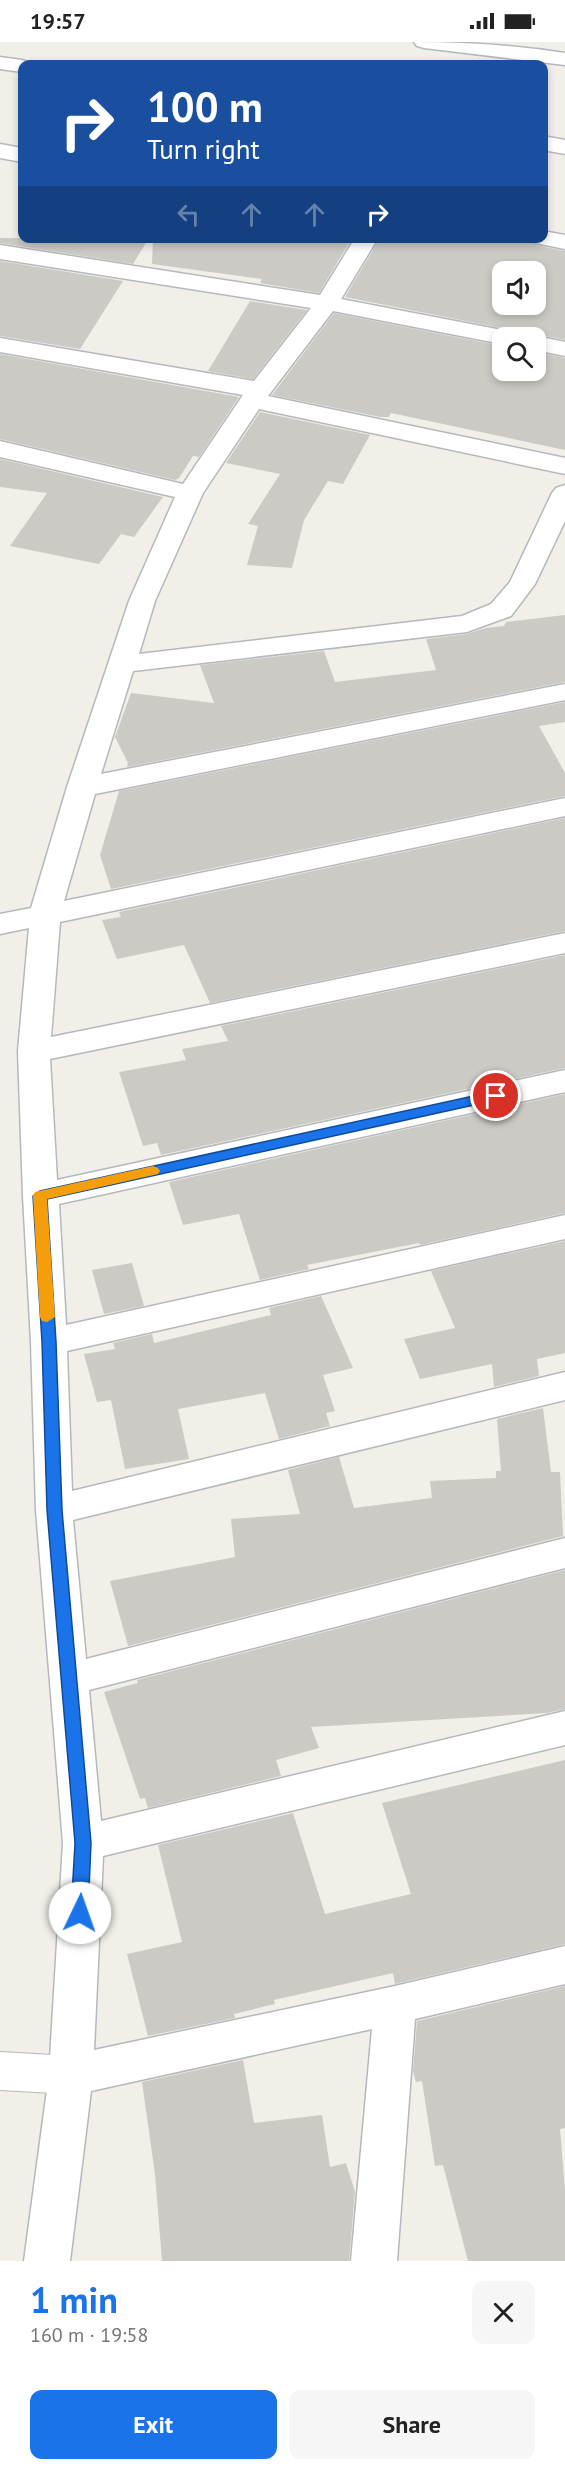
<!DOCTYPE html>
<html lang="en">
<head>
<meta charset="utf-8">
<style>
  body { margin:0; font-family:"PT Sans",sans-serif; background:#f6f6f6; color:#222; height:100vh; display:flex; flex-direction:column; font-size:22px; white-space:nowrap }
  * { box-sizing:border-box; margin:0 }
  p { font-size:20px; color:#767676 }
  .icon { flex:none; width:33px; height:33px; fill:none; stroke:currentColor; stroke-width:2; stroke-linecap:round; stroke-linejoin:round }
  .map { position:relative; height:2219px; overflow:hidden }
  .sheet { display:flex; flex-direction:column; background:#fff; flex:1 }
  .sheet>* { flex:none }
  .hud { position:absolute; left:18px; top:18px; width:530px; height:183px; border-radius:12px; box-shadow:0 3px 9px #0003; background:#1a4fa0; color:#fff; overflow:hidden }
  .fabs { position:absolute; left:492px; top:219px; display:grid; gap:12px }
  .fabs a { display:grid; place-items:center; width:54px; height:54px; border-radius:12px; background:#fff; box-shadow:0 3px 9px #0003; font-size:30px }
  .pin { position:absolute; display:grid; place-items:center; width:51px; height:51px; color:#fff; margin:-26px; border:3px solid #fff; border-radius:50%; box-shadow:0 2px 6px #0007 }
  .me { position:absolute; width:66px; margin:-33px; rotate:3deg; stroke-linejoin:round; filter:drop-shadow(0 0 4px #0008) }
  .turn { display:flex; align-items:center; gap:21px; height:126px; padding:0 30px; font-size:27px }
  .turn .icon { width:78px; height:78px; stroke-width:2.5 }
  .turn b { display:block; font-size:42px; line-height:51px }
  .lanes { display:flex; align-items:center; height:57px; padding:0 30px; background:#0003; justify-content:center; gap:30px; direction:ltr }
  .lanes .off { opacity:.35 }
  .round { display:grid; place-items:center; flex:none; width:63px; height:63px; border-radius:12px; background:#f6f6f6 }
  .overview { display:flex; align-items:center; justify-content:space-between; height:102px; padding:0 30px }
  h1 { font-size:36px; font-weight:600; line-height:45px; color:#1a73e8 }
  .button { display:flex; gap:12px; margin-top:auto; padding:12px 30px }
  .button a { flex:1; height:69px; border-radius:12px; background:#1a73e8; color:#fff; font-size:24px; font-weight:600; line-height:69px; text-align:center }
  .button a+a { background:#f6f6f6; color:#222 }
  .status { display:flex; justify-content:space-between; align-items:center; height:42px; padding:0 30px; background:#fff; direction:ltr }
  .status svg { height:16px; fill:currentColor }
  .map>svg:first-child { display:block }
  .building { fill:#cccac5; fill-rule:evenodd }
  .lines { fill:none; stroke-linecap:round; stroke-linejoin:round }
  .service-casing { stroke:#b5b8bc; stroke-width:2 }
  .minor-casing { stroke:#b5b8bc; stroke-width:3 }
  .service { fill:#fff; fill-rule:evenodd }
  .minor { fill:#fff; fill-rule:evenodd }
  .route { fill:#1a73e8; stroke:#114b97; stroke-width:1.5 }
  .slow { fill:#f59e0b }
</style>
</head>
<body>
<div class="status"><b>19:57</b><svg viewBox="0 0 49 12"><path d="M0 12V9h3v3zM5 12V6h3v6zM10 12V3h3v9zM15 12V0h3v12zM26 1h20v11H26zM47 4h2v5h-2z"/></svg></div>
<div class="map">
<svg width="565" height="2219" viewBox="0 0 565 2219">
  <rect width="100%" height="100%" fill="#f1efe8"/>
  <path class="building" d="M 0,196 L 149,196 L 133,222 L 0,201 Z
    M 153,196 L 352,196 L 319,251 L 260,241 L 262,237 L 152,222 Z
    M 380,196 L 530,196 L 535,203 L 565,209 L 565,298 L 536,292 L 521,296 L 516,289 L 345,255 ZM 502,230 L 536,230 L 536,262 L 502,262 Z
    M 0,219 L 123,239 L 80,307 L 0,294 Z
    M 250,259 L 307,268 L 253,337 L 208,329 Z
    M 334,271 L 502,304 L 502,328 L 536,328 L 536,310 L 565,316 L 565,408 L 391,371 L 389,375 L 380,375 L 272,353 Z
    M 0,312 L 239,355 L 199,415 L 193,414 L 179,436 L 175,438 L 0,397 Z
    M 260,370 L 370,393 L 343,442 L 328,439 L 304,478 L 292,526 L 247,523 L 258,484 L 248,482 L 280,432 L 226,421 Z
    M 0,417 L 163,455 L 134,495 L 121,492 L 99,522 L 10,504 L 47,451 L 0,445 Z
    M 565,573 L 565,640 L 127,725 L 128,721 L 115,695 L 131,651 L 214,661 L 200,623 L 324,609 L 335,640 L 436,628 L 426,597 L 467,592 L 486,586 L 504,584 L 506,580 Z
    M 565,660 L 565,680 L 539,684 L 565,731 L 565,754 L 111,847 L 100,813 L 119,749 Z
    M 565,776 L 565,889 L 210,961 L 184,903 L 117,917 L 102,878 L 121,875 L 119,870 Z
    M 565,913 L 565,1026 L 161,1113 L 157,1101 L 143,1104 L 119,1030 L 186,1018 L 182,1007 L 228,999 L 221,984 Z
    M 565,1052 L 565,1171 L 420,1203 L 419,1201 L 307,1223 L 309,1227 L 260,1238 L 239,1172 L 183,1183 L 169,1140 Z
    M 565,1199 L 565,1311 L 537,1317 L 539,1334 L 494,1345 L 492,1322 L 420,1337 L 404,1297 L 455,1286 L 431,1229 Z
    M 132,1221 L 144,1264 L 104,1272 L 92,1228 Z
    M 321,1254 L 353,1326 L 323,1333 L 335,1369 L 326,1371 L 330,1384 L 279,1397 L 265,1351 L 178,1367 L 189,1417 L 125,1427 L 111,1358 L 97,1360 L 84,1312 L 115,1307 L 113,1301 L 152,1292 L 154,1301 L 271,1273 L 269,1266 Z
    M 543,1366 L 551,1430 L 560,1430 L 563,1494 L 128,1604 L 110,1539 L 235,1515 L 231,1477 L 300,1472 L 288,1428 L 339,1415 L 354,1466 L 432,1456 L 430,1439 L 496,1436 L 496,1429 L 501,1429 L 497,1377 Z
    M 565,1528 L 565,1667 L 547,1671 L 311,1685 L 319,1706 L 276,1718 L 281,1734 L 148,1766 L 145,1756 L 140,1757 L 104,1650 L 138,1641 L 137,1638 Z
    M 565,1718 L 565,1902 L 395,1942 L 393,1931 L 274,1958 L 275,1962 L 234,1972 L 235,1976 L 148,1994 L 127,1912 L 182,1900 L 158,1803 L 293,1771 L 325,1872 L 411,1852 L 382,1761 Z
    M 565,1944 L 565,2086 L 560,2087 L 565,2148 L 565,2219 L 468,2219 L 443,2123 L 435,2124 L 422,2039 L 416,2040 L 413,2029 L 417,1979 Z
    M 243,2018 L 254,2081 L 322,2073 L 330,2125 L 346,2121 L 355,2150 L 349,2219 L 162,2219 L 155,2132 L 142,2040 Z"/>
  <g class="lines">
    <defs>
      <path id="service" d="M 0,2010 L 71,2014 L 86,2020 L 92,2033 L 86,2046 L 71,2052 L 0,2048 Z"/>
      <path id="minor" d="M 414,0 C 465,0 514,3 565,11 L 565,23 L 424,6 L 417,4 Z
        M 0,15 L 22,18 L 32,22 L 22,22 L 22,30 L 0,27 Z
        M 543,94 L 565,98 L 565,112 L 543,108 Z
        M 0,102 L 22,106 L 22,120 L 0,116 Z
        M 543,189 L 565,193 L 565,207 L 535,201 L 532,196 L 543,196 Z
        M 355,196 L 378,196 L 341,257 L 507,289 L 516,291 L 519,296 L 502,296 L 502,302 L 333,269 L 268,354 L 565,416 L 565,432 L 259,367 L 203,451 L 155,559 L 139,612 L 462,574 L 491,562 L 510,540 L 552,451 L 556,446 L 565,443 L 565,479 L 535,542 L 511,574 L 467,590 L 133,629 L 101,732 L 565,642 L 565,658 L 95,752 L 64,859 L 565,756 L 565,774 L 60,880 L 51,995 L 565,891 L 565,911 L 50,1017 L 57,1138 L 565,1028 L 565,1050 L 59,1162 L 66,1283 L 565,1173 L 565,1197 L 67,1309 L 72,1449 L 565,1330 L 565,1358 L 73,1478 L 86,1617 L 565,1496 L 565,1526 L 89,1648 L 101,1779 L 565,1669 L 565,1703 L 103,1814 L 94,2008 L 395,1944 L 565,1904 L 565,1942 L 415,1977 L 397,2219 L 351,2219 L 372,1987 L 91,2049 L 70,2219 L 24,2219 L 49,2033 L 63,1801 L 36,1468 L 31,1300 L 23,1154 L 18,1009 L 29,886 L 0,892 L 0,872 L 31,866 L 67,745 L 129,559 L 175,455 L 0,415 L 0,399 L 183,442 L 243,353 L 0,310 L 0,296 L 254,339 L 311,266 L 0,217 L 0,203 L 320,253 Z
        M 536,294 L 565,300 L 565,314 L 536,308 L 536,296 L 529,296 Z"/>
    </defs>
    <use href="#service" class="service-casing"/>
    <use href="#minor" class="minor-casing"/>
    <use href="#service" class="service"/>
    <use href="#minor" class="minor"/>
  </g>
  <path class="route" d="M 496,1049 L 503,1054 L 501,1057 L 47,1157 L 56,1300 L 62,1468 L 91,1801 L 88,1871 L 86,1876 L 80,1878 L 73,1876 L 71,1871 L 75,1801 L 47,1468 L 42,1300 L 33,1154 L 40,1149 Z"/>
  <path class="slow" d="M 153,1124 L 158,1126 L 160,1129 L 158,1132 L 47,1157 L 55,1275 L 47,1280 L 42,1279 L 40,1275 L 33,1154 L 35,1150 Z"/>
</svg>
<div class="fabs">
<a><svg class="icon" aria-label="sound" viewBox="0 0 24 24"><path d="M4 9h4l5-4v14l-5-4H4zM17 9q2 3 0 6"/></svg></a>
<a><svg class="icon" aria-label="search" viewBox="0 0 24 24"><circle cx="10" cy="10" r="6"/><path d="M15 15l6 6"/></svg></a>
</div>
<div class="pin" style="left:496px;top:1054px;background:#d93025"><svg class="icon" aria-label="arrive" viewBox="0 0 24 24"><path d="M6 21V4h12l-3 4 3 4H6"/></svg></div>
<svg class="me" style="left:80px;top:1871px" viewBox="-20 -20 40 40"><circle r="19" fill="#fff"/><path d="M0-13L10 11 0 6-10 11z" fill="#1a73e8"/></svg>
<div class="hud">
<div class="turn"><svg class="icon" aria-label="right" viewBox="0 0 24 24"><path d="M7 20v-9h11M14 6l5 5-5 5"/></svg><div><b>100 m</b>Turn right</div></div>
<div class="lanes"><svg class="icon off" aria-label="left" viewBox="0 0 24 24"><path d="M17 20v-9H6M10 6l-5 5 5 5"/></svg><svg class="icon off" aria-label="ahead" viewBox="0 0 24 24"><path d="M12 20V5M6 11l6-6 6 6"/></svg><svg class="icon off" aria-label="ahead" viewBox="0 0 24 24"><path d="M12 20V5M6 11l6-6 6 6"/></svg><svg class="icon" aria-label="right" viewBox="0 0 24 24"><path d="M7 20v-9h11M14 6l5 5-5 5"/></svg></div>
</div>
</div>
<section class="sheet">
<div class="overview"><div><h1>1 min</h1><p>160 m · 19:58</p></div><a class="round"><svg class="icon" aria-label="close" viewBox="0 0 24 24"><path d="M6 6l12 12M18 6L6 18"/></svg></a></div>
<div class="button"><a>Exit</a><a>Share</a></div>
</section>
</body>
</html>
